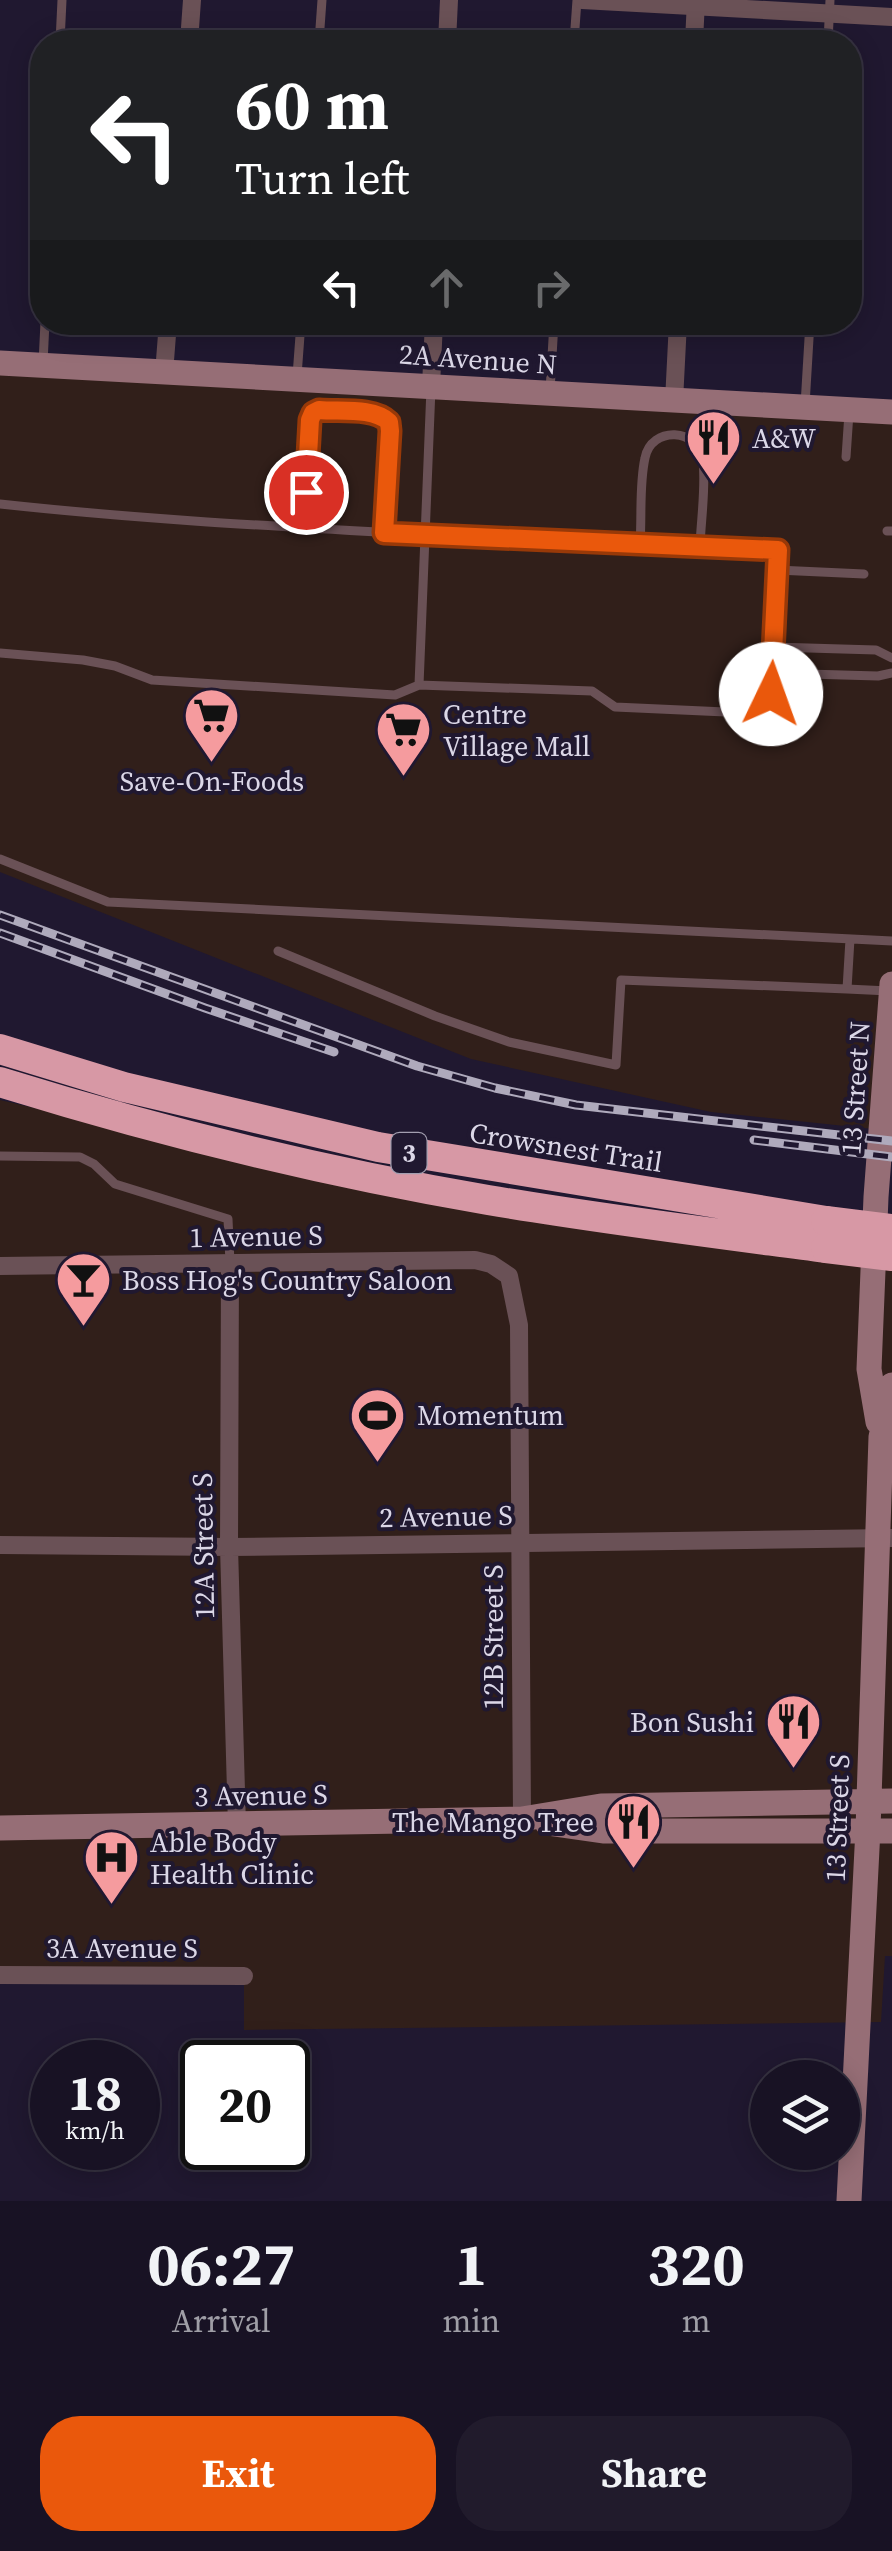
<!DOCTYPE html>
<html lang="en">
<head>
<meta charset="utf-8">
<style>
  body { margin:0; font-family:"Source Serif 4",serif; background:#211b2c; color:#f1f3f6; height:100vh; display:flex; flex-direction:column; font-size:38px; white-space:nowrap }
  * { box-sizing:border-box; margin:0 }
  p { font-size:32px; color:#9f9ea6 }
  .icon { flex:none; width:55px; height:55px; fill:none; stroke:currentColor; stroke-width:2; stroke-linecap:round; stroke-linejoin:round }
  .map { position:relative; height:2201px; overflow:hidden }
  .details { display:flex; flex-direction:column; background:#181224; flex:1 }
  .details>* { flex:none }
  .banner { position:absolute; left:30px; top:30px; width:832px; height:305px; border-radius:40px; box-shadow:0 5px 25px #0003,0 0 0 2px #363241; background:#202124; color:#fff; overflow:hidden }
  .tools { position:absolute; left:750px; top:2060px; display:grid; gap:20px }
  .tools a { display:grid; place-items:center; width:110px; height:110px; border-radius:50%; background:#181224; box-shadow:0 5px 25px #0003,0 0 0 2px #363241; font-size:50px }
  .speed { position:absolute; left:30px; top:2040px; display:flex; gap:20px; font-size:50px; font-weight:700; text-align:center }
  .speed>* { display:grid; place-content:center; width:130px; height:130px; border-radius:50%; background:#181224; box-shadow:0 5px 25px #0003,0 0 0 2px #363241; line-height:1 }
  .speed small { font-size:25px; font-weight:400 }
  .speed .limit { border:5px solid #111; border-radius:15px; background:#fff; color:#111 }
  .pin { position:absolute; display:grid; place-items:center; width:85px; height:85px; color:#fff; margin:-42px; border:5px solid #fff; border-radius:50%; box-shadow:0 2px 10px #0007 }
  .me { position:absolute; width:110px; margin:-55px; rotate:3deg; stroke-linejoin:round; filter:drop-shadow(0 0 8px #0008) }
  .turn { display:flex; align-items:center; gap:35px; height:210px; padding:0 40px; font-size:45px }
  .turn .icon { width:130px; height:130px; stroke-width:2.5 }
  .turn b { display:block; font-size:70px; line-height:85px }
  .lanes { display:flex; align-items:center; height:95px; padding:0 40px; background:#0003; justify-content:center; gap:50px; direction:ltr }
  .lanes .off { opacity:.35 }
  .eta { display:flex; justify-content:space-evenly; align-items:center; height:170px; text-align:center }
  .eta b { font-size:60px; font-weight:700; line-height:70px }
  .primary-button { display:flex; gap:20px; margin-top:auto; padding:20px 40px }
  .primary-button a { flex:1; height:115px; border-radius:40px; background:#ea580c; color:#fff; font-size:40px; font-weight:700; line-height:115px; text-align:center }
  .primary-button a+a { background:#211b2c; color:#f1f3f6 }
  .map>svg:first-child { display:block }
  .commercial { fill:#311f1a }
  .lines { fill:none; stroke-linecap:round; stroke-linejoin:round }
  .lane { stroke:#6a5156; stroke-width:9 }
  .street { stroke:#6a5156; stroke-width:18 }
  .secondary { stroke:#966e76; stroke-width:25 }
  .highway { stroke:#d798a5; stroke-width:30 }
  .rail-casing { stroke:#afaabc; stroke-width:9 }
  .rail { stroke:#201830; stroke-width:5; stroke-dasharray:15; stroke-linecap:butt }
  .highway-bridge { stroke:#d798a5; stroke-width:30 }
  .route-casing { stroke:#983908; stroke-width:25 }
  .route { stroke:#ea580c; stroke-width:18 }
  .labels { text-anchor:middle; stroke-width:8; stroke-linejoin:round; paint-order:stroke }
  .shield { fill:#201830; stroke:#a39eb0; stroke-width:2.5 }
  .shield-label { font-size:25px; font-weight:bold; fill:#dbd7e7 }
  .street-label { font-size:28px; fill:#dbd7e7; stroke:#201830 }
  .poi-label { font-size:28px; fill:#dbd7e7; stroke:#201830; text-anchor:start }
</style>
</head>
<body>
<div class="map">
<svg width="892" height="2201" viewBox="0 0 892 2201">
  <rect width="100%" height="100%" fill="#201830"/>
  <path class="commercial" d="M 0,363 L 892,414 L 892,984 L 883,1130 L 711,1112 L 471,1059 L 0,872 Z
    M 0,1100 L 117,1127 L 892,1266 L 892,1956 L 885,1956 L 881,2022 L 244,2030 L 244,1977 L 0,1975 Z"/>
  <g class="lines">
    <path class="lane" d="M 60,42 L 62,0
      M 319,42 L 322,0
      M 574,42 L 577,0
      M 828,42 L 830,0
      M 43,363 L 45,322
      M 297,376 L 301,322
      M 550,391 L 554,322
      M 805,405 L 810,322
      M 846,457 L 849,413
      M 0,504 C 155,521 310,528 465,537 L 778,550 L 770,714 L 615,707 L 592,691 L 419,685 L 431,388
      M 305,528 L 310,420 L 313,413 L 319,410 C 340,412 373,407 389,422 L 384,533
      M 887,531 L 892,531
      M 640,544 C 642,516 639,485 645,458 C 651,426 699,427 703,461 C 706,488 701,519 700,546
      M 777,570 L 864,574
      M 774,647 L 876,650 L 892,658
      M 0,653 L 83,660 L 115,666 L 152,680 L 395,695 L 419,685
      M 772,673 L 878,676 L 892,673
      M 0,859 L 108,902 L 892,941
      M 850,939 L 847,989 L 889,991
      M 278,951 L 435,1016 L 509,1042 L 616,1065 L 621,980 L 847,989
      M 0,1156 L 80,1157 L 94,1164 L 115,1184 L 228,1219 L 230,1263"/>
    <path class="street" d="M 582,0 L 892,17
      M 189,42 L 192,0
      M 447,42 L 449,0
      M 694,42 L 696,0
      M 164,373 L 168,322
      M 431,386 L 434,322
      M 674,401 L 678,322
      M 230,1265 L 229,1547 L 237,1826
      M 0,1266 L 475,1260 L 491,1264 L 509,1276 L 519,1325 L 522,1819
      M 0,1545 L 229,1547 L 892,1538
      M 0,1975 L 244,1976"/>
    <path class="secondary" d="M 0,363 L 892,412
      M 878,1422 L 869,1369 L 876,1197 L 892,984
      M 547,1823 L 603,1831 L 892,1831
      M 0,1828 L 522,1819 L 601,1806 L 892,1801
      M 849,2201 L 868,1829 L 881,1437 L 892,1385"/>
    <path class="highway" d="M 0,1049 L 124,1087 L 378,1147 L 826,1221
      M 0,1082 C 158,1131 325,1172 488,1200 C 600,1219 713,1233 826,1248"/>
    <defs>
      <path id="rail" d="M 0,915 L 417,1066 L 495,1088 L 576,1105 L 892,1141
        M 0,933 L 205,1008 L 334,1052
        M 754,1140 L 892,1157"/>
    </defs>
    <use href="#rail" class="rail-casing"/>
    <use href="#rail" class="rail"/>
    <path class="highway-bridge" d="M 826,1221 L 892,1229
      M 826,1248 L 892,1256"/>
  </g>
  <g class="lines">
    <defs>
      <path id="route" d="M 306,492 L 310,420 L 313,413 L 319,410 C 340,412 373,407 389,422 L 390,431 L 384,533 L 778,550 L 771,694"/>
    </defs>
    <use href="#route" class="route-casing"/>
    <use href="#route" class="route"/>
  </g>
  <defs>
    <symbol id="restaurant-pin" viewBox="-11 -11 22 30"><path d="M0 17L-7.5 6A9.5 9.5 0 1 1 7.5 6Z" fill="#f59b9e" stroke="#201830"/><path d="M-5-6h1v4h1v-4h1v4h1v-4h1v5L-1.5 .5V6h-2V.5L-5-1ZM5-6V6H3V1.5H1.5Q1.5-4 5-6Z" fill="#111"/></symbol>
    <symbol id="supermarket-pin" viewBox="-11 -11 22 30"><path d="M0 17L-7.5 6A9.5 9.5 0 1 1 7.5 6Z" fill="#f59b9e" stroke="#201830"/><path d="M-6-5.5h2.5l.6 2H6L4.5 2H-2.5L-4.4-4H-6ZM-1.5 3.2a1.3 1.3 0 1 0 .1 0ZM3 3.2a1.3 1.3 0 1 0 .1 0Z" fill="#111"/></symbol>
    <symbol id="bar-pin" viewBox="-11 -11 22 30"><path d="M0 17L-7.5 6A9.5 9.5 0 1 1 7.5 6Z" fill="#f59b9e" stroke="#201830"/><path d="M-6-5H6L.8 .8V4.5H3.5V6h-7V4.5H-.8V.8Z" fill="#111"/></symbol>
    <symbol id="stadium-pin" viewBox="-11 -11 22 30"><path d="M0 17L-7.5 6A9.5 9.5 0 1 1 7.5 6Z" fill="#f59b9e" stroke="#201830"/><path d="M0-5a6.5 5 0 1 0 0 10a6.5 5 0 1 0 0-10ZM-3.5-1.8h7v3.6h-7Z" fill="#111"/></symbol>
    <symbol id="hospital-pin" viewBox="-11 -11 22 30"><path d="M0 17L-7.5 6A9.5 9.5 0 1 1 7.5 6Z" fill="#f59b9e" stroke="#201830"/><path d="M-5-5h3v3.5h4V-5h3V5h-3V1.5h-4V5h-3Z" fill="#111"/></symbol>
  </defs>
  <g fill-rule="evenodd">
    <use href="#restaurant-pin" x="682" y="406" width="63" height="86"/>
    <use href="#supermarket-pin" x="180" y="684" width="63" height="86"/>
    <use href="#supermarket-pin" x="372" y="698" width="63" height="86"/>
    <use href="#bar-pin" x="52" y="1248" width="63" height="86"/>
    <use href="#stadium-pin" x="346" y="1384" width="63" height="86"/>
    <use href="#restaurant-pin" x="762" y="1690" width="63" height="86"/>
    <use href="#restaurant-pin" x="602" y="1790" width="63" height="86"/>
    <use href="#hospital-pin" x="80" y="1826" width="63" height="86"/>
  </g>
  <g class="labels">
    <rect class="shield" x="391.5" y="1133" width="35" height="40" rx="8"/>
    <g class="shield-label">
      <text x="409" y="1162">3</text>
    </g>
    <g class="street-label">
      <text transform="translate(478 359) rotate(4)" y="10">2A Avenue N</text>
      <text transform="translate(855 1088) rotate(-86)" y="10">13 Street N</text>
      <text transform="translate(566 1147) rotate(9)" y="10">Crowsnest Trail</text>
      <text transform="translate(256 1236) rotate(-1)" y="10">1 Avenue S</text>
      <text transform="translate(446 1516) rotate(-1)" y="10">2 Avenue S</text>
      <text transform="translate(203 1546) rotate(-91)" y="10">12A Street S</text>
      <text transform="translate(493 1637) rotate(-90)" y="10">12B Street S</text>
      <text transform="translate(261 1795) rotate(-1)" y="10">3 Avenue S</text>
      <text transform="translate(837 1818) rotate(-88)" y="10">13 Street S</text>
      <text x="122" y="1958">3A Avenue S</text>
    </g>
    <g class="poi-label">
      <text x="752" y="448">A&amp;W</text>
      <text x="443" y="724">Centre<tspan x="443" dy="32">Village Mall</tspan></text>
      <text x="212" y="791" text-anchor="middle">Save-On-Foods</text>
      <text x="122" y="1290">Boss Hog's Country Saloon</text>
      <text x="417" y="1425">Momentum</text>
      <text x="754" y="1732" text-anchor="end">Bon Sushi</text>
      <text x="594" y="1832" text-anchor="end">The Mango Tree</text>
      <text x="150" y="1852">Able Body<tspan x="150" dy="32">Health Clinic</tspan></text>
    </g>
  </g>
</svg>
<div class="tools">
<a><svg class="icon" aria-label="layers" viewBox="0 0 24 24"><path d="M12 4l9 5-9 5-9-5zM3 14l9 5 9-5"/></svg></a>
</div>
<div class="speed"><div>18<small>km/h</small></div><div class="limit">20</div></div>
<div class="pin" style="left:306px;top:492px;background:#d93025"><svg class="icon" aria-label="arrive" viewBox="0 0 24 24"><path d="M6 21V4h12l-3 4 3 4H6"/></svg></div>
<svg class="me" style="left:771px;top:694px" viewBox="-20 -20 40 40"><circle r="19" fill="#fff"/><path d="M0-13L10 11 0 6-10 11z" fill="#ea580c"/></svg>
<div class="banner">
<div class="turn"><svg class="icon" aria-label="left" viewBox="0 0 24 24"><path d="M17 20v-9H6M10 6l-5 5 5 5"/></svg><div><b>60 m</b>Turn left</div></div>
<div class="lanes"><svg class="icon" aria-label="left" viewBox="0 0 24 24"><path d="M17 20v-9H6M10 6l-5 5 5 5"/></svg><svg class="icon off" aria-label="ahead" viewBox="0 0 24 24"><path d="M12 20V5M6 11l6-6 6 6"/></svg><svg class="icon off" aria-label="right" viewBox="0 0 24 24"><path d="M7 20v-9h11M14 6l5 5-5 5"/></svg></div>
</div>
</div>
<section class="details">
<div class="eta">
<div><b>06:27</b><p>Arrival</p></div>
<div><b>1</b><p>min</p></div>
<div><b>320</b><p>m</p></div>
</div>
<div class="primary-button"><a>Exit</a><a>Share</a></div>
</section>
</body>
</html>
